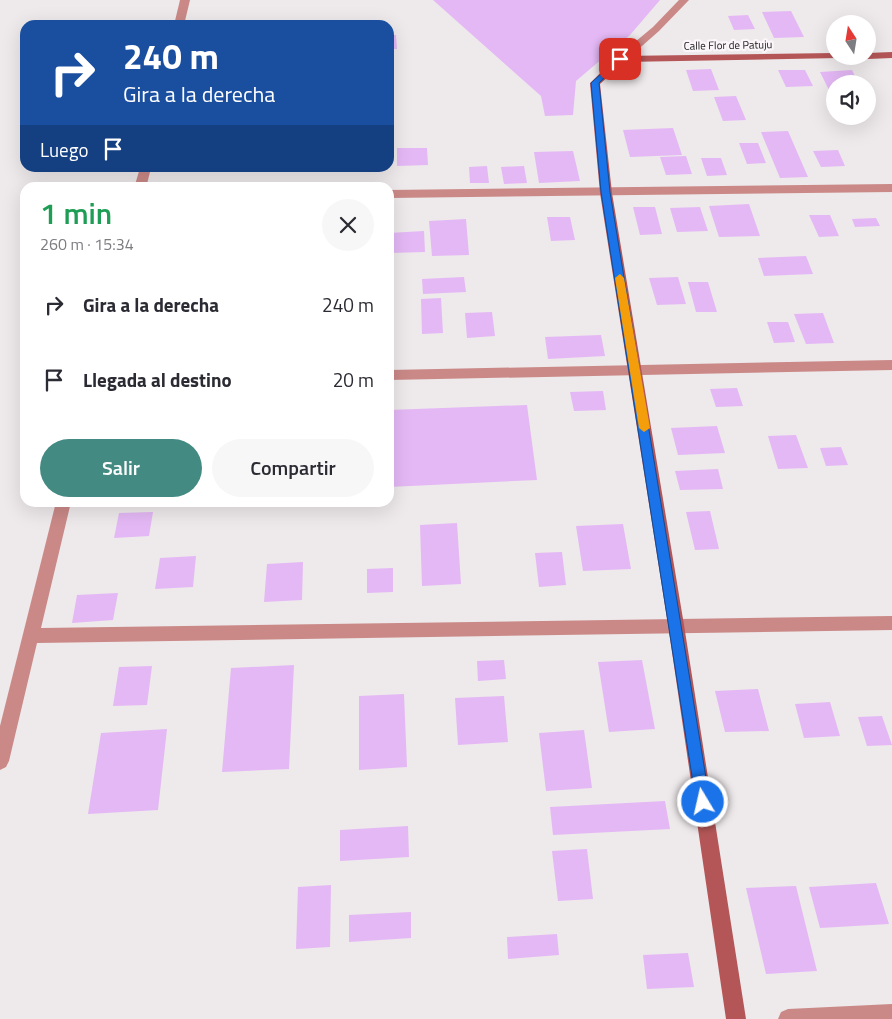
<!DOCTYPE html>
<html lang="es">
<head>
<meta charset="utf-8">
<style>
  body { margin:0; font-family:"Titillium Web",sans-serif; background:#f7f7f7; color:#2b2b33; height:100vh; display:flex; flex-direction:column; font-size:19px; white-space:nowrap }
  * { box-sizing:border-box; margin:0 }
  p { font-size:16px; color:#7c7c81 }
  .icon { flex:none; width:28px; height:28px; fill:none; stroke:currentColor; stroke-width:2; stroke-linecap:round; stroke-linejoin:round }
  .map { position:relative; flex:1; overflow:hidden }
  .panel { position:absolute; left:20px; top:182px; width:374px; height:325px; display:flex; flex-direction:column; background:#fff; border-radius:15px; box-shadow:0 5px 20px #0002 }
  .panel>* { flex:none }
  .hud { position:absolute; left:20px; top:20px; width:374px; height:152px; border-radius:15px; box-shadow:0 5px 20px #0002; background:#1a4fa0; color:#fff; overflow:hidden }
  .needle { width:32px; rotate:348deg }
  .buttons { position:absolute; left:826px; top:15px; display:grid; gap:10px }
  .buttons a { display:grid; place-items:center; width:50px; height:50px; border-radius:50%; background:#fff; box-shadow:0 5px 20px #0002; font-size:25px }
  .pin { position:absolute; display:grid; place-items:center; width:42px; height:42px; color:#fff; margin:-21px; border-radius:10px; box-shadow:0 2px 8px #0006 }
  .me { position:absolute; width:55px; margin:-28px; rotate:351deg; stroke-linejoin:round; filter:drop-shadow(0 0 4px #0008) }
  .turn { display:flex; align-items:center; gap:18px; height:105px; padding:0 20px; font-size:22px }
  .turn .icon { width:65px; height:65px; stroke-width:2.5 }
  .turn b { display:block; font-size:35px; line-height:42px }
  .then { display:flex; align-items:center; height:48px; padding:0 20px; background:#0003; gap:10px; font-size:19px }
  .round { display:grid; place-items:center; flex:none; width:52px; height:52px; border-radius:26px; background:#f7f7f7 }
  .summary { display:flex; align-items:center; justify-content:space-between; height:85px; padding:0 20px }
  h1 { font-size:30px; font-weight:600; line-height:38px; color:#1e9e55 }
  .primary-button { display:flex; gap:10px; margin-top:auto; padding:10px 20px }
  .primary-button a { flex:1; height:58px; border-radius:30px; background:#438a83; color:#fff; font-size:20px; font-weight:600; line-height:58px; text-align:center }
  .primary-button a+a { background:#f7f7f7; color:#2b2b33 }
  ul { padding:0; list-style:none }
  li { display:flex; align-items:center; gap:15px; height:75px; padding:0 20px }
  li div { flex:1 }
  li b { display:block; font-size:19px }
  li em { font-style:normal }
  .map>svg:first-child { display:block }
  .building { fill:#e4b8f5 }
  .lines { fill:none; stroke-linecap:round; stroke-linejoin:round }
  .street { fill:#ca8987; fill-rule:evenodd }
  .secondary { fill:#b45657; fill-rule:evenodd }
  .route { fill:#1a73e8; stroke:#114b97 }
  .slow { fill:#f59e0b }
  .labels { text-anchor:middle; stroke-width:4.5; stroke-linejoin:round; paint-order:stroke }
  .far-street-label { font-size:11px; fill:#171616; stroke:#fbf6f9 }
</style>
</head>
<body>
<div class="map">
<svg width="892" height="1019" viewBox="0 0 892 1019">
  <rect width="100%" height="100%" fill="#eee9eb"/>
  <path class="building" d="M 433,0 L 660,0 L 630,35 L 576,81 L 573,115 L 545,116 L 541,96 Z
    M 791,11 L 804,37 L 774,38 L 762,12 Z
    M 748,15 L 755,29 L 734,30 L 728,16 Z
    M 389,35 L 396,35 L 397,49 L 389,49 Z
    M 711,69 L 719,90 L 693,91 L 686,70 Z
    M 778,70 L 805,70 L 813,86 L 786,87 Z
    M 852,70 L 859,84 L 835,84 L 835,98 L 833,98 L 820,72 Z
    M 736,96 L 746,120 L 723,121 L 714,97 Z
    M 673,128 L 682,155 L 630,157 L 623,130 Z
    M 788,131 L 808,177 L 780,178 L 761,132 Z
    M 739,143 L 758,143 L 766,163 L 747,164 Z
    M 397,148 L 427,148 L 428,165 L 397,166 Z
    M 838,150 L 845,166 L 821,167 L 813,151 Z
    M 573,151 L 580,181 L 539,183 L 534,152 Z
    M 686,156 L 692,174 L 666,175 L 660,157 Z
    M 701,158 L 721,158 L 727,175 L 707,176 Z
    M 487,166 L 489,183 L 470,183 L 469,167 Z
    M 524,166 L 527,183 L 504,184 L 501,167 Z
    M 749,204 L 760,236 L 719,237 L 709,206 Z
    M 633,207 L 655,207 L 662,234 L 640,235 Z
    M 700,207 L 708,231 L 677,232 L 670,208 Z
    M 809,215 L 830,215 L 839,236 L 819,237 Z
    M 547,217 L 570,217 L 575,240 L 551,241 Z
    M 876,218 L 880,226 L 855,227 L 852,219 Z
    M 466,219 L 469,255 L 432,256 L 429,221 Z
    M 424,231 L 425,252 L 389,253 L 389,233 Z
    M 806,256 L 813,274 L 764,276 L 758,258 Z
    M 464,277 L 466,292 L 423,294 L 422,279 Z
    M 678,277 L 686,304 L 657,305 L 649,278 Z
    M 688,282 L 708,282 L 717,312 L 696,312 Z
    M 441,298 L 443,333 L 422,334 L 421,299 Z
    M 492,312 L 495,336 L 467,338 L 465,313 Z
    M 823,313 L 834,343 L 806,344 L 794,314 Z
    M 767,322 L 788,322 L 795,342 L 774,343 Z
    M 601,335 L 605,356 L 548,359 L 545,337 Z
    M 737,388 L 743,406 L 716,407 L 710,389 Z
    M 603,391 L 606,410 L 574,411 L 570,392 Z
    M 527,405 L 537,480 L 389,487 L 389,410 Z
    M 717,426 L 725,453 L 678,455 L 671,428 Z
    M 796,435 L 808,468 L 778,469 L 768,436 Z
    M 841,447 L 848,465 L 826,466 L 820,448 Z
    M 718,469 L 723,489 L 680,490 L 675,471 Z
    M 710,511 L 719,549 L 695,550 L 686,512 Z
    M 153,512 L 149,536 L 114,538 L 119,513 Z
    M 457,523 L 461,584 L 422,586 L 420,525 Z
    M 623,524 L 631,569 L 583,571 L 576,526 Z
    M 562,552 L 566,585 L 539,587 L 535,553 Z
    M 196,556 L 193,587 L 155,589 L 160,558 Z
    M 303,562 L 302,600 L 264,602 L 267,564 Z
    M 393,568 L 393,592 L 367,593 L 367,569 Z
    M 118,593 L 113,620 L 72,623 L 77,595 Z
    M 504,660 L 506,679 L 478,681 L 477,661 Z
    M 642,660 L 655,729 L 609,732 L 598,662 Z
    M 294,665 L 289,769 L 222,772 L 231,668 Z
    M 152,666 L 147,705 L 113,706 L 119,667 Z
    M 758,689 L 769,731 L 725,732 L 715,691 Z
    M 404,694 L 407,767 L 359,770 L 359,696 Z
    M 504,696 L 508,742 L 458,745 L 455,698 Z
    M 830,702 L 840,736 L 804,738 L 795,704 Z
    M 882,716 L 892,745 L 867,746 L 858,717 Z
    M 167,729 L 158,810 L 88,814 L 101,733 Z
    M 584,730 L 592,788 L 546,791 L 539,733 Z
    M 665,801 L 670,829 L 553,835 L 550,807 Z
    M 408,826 L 409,857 L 340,861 L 340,830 Z
    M 587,849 L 593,899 L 558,901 L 552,851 Z
    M 876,883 L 889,924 L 820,928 L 809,887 Z
    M 331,885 L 330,947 L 296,949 L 298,887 Z
    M 796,886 L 817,971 L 766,974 L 746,888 Z
    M 411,912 L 411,938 L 349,942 L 349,915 Z
    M 557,934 L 559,955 L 508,959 L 507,937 Z
    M 688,953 L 694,987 L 647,989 L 643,955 Z"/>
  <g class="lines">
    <path class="street" d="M 180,0 L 190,0 L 184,25 L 174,25 Z
      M 679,0 L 689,0 L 659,31 L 625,61 L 617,61 L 617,57 L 653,27 Z
      M 140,168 L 151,168 L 146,188 L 134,188 Z
      M 892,184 L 892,192 L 389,198 L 389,190 Z
      M 892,360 L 892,370 L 389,380 L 389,370 Z
      M 56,502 L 71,502 L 41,628 L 892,616 L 892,630 L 37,643 L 9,761 L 6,767 L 0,770 L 0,726 Z
      M 892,1004 L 892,1019 L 778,1019 L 781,1012 L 788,1009 Z"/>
    <path class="secondary" d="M 892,52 L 892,58 L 868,59 L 863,56 L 868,56 L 868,53 Z
      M 835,53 L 835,56 L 840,56 L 839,58 L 624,62 L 600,84 L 612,193 L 684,625 L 746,1019 L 726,1019 L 668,625 L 600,193 L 590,83 L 617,57 L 621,56 Z"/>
  </g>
  <path class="route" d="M 618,58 L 624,59 L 599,83 L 610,192 L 710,802 L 708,807 L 703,809 L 698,807 L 696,802 L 601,192 L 591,83 Z"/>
  <path class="slow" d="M 620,274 L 624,278 L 650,428 L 644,432 L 639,428 L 615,278 Z"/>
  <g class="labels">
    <g class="far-street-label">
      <text transform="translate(728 45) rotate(-1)" y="4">Calle Flor de Patuju</text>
    </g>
  </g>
</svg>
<div class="buttons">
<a><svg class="needle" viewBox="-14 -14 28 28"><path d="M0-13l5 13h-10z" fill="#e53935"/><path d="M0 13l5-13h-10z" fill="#7c7c81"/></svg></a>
<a><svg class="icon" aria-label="sound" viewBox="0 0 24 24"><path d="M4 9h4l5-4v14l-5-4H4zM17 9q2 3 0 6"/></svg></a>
</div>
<div class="pin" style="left:620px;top:59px;background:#d93025"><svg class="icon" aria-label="arrive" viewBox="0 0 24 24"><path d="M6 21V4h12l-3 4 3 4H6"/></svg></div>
<svg class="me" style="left:703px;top:802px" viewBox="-20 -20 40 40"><circle r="17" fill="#1a73e8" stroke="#fff" stroke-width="3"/><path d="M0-11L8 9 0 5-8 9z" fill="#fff"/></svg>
<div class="hud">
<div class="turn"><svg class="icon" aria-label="right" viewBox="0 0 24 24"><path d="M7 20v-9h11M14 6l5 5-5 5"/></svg><div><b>240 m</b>Gira a la derecha</div></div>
<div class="then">Luego<svg class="icon" aria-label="arrive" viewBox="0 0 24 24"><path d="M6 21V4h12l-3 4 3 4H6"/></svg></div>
</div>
<section class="panel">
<div class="summary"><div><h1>1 min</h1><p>260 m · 15:34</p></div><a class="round"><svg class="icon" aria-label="close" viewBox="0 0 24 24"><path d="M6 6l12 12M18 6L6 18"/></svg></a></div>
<ul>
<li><svg class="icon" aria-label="right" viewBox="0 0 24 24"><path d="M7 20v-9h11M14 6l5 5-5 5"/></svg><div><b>Gira a la derecha</b></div><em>240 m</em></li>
<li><svg class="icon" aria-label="arrive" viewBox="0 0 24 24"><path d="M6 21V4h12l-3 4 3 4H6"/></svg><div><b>Llegada al destino</b></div><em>20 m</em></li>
</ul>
<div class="primary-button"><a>Salir</a><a>Compartir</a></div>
</section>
</div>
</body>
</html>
